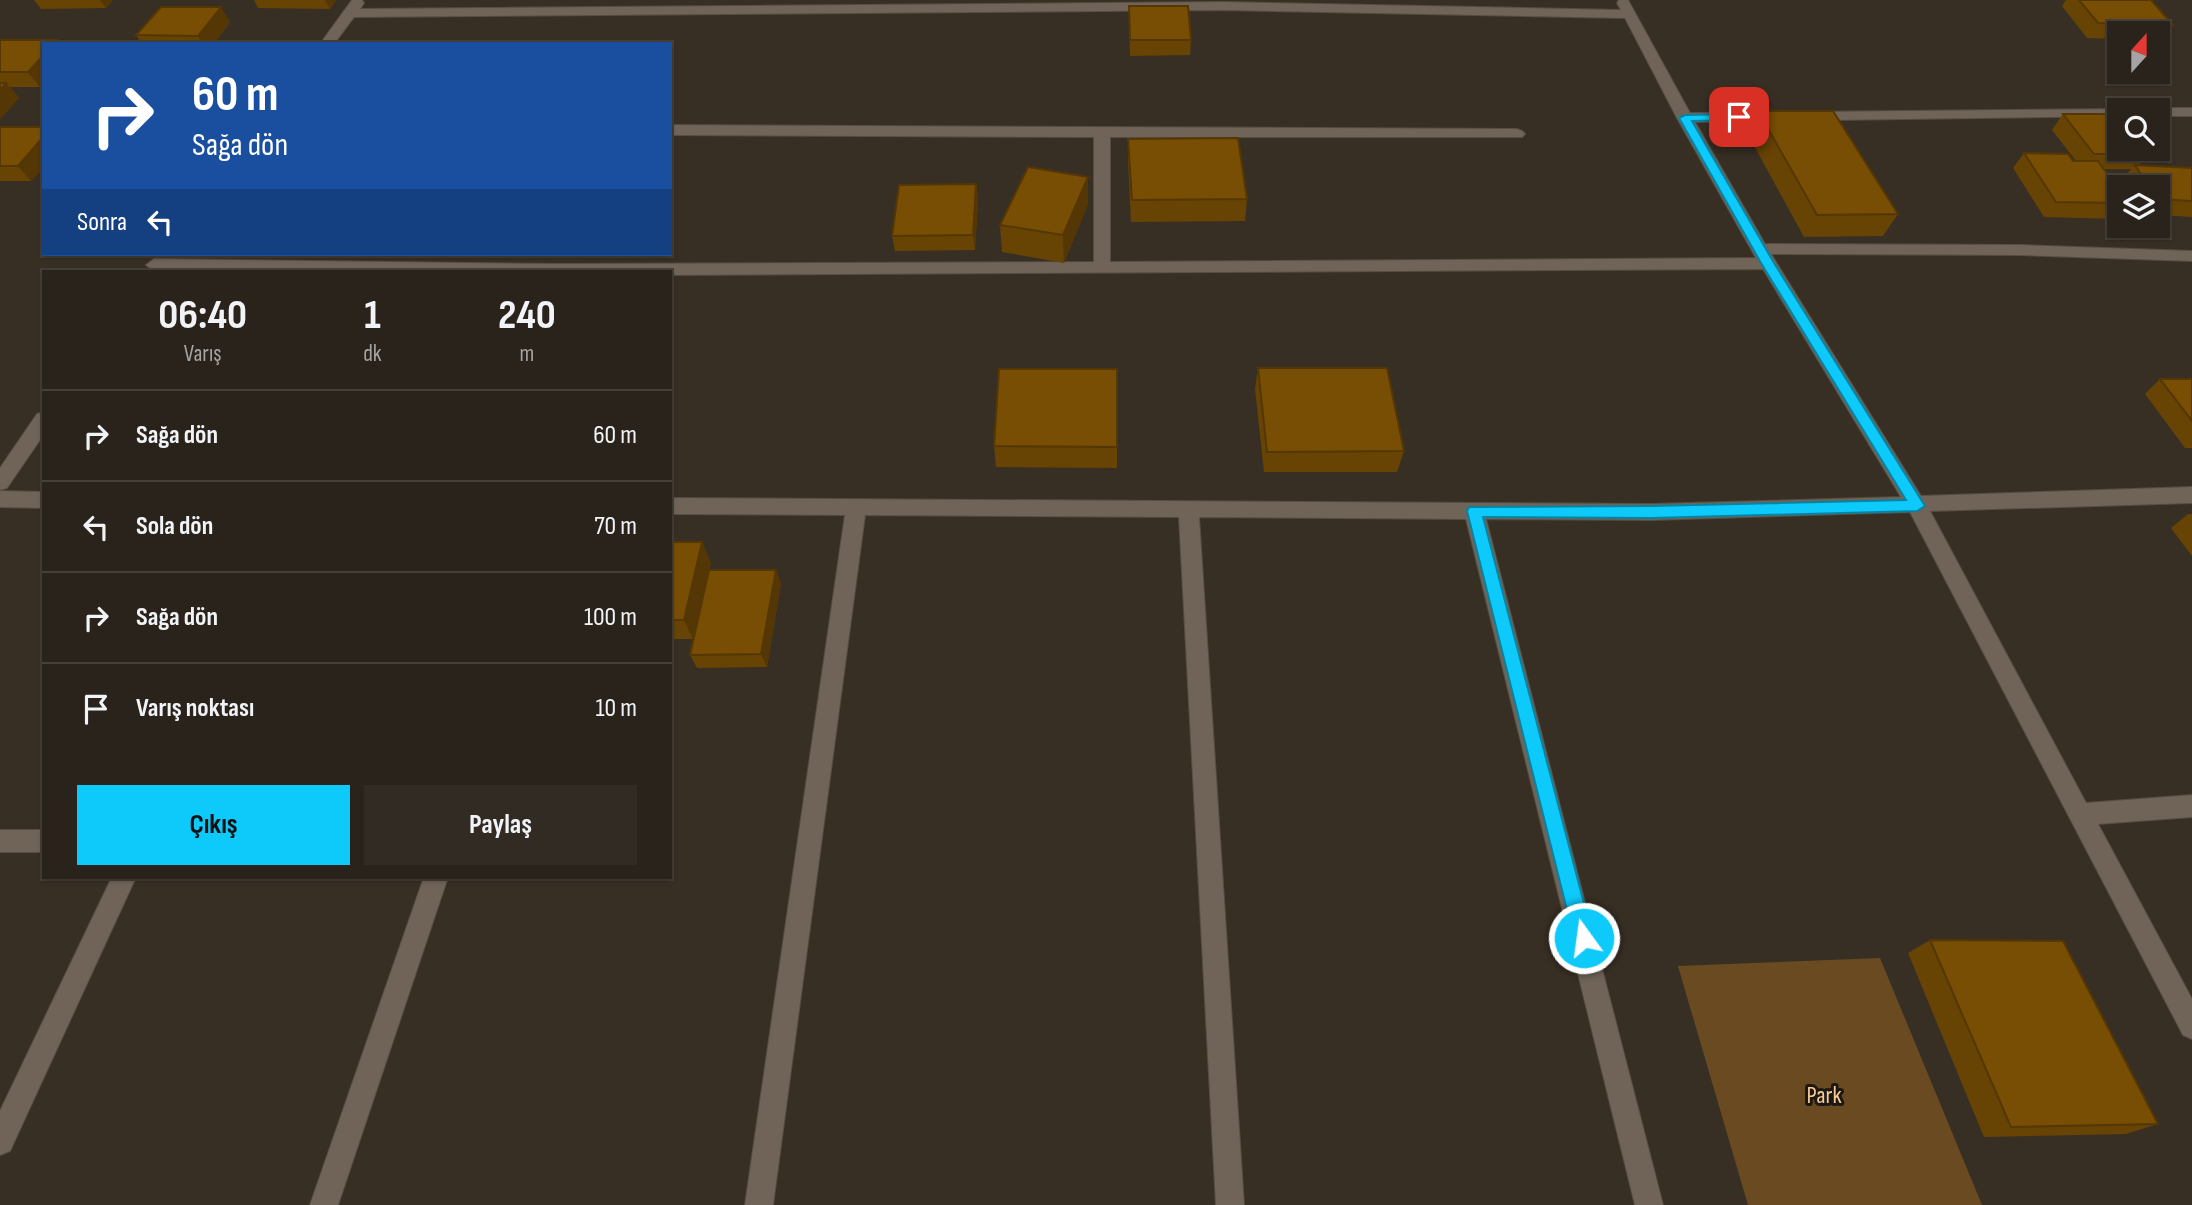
<!DOCTYPE html>
<html lang="tr">
<head>
<meta charset="utf-8">
<style>
  body { margin:0; font-family:"Sofia Sans Condensed",sans-serif; background:#322b24; color:#f1f3f6; height:100vh; display:flex; flex-direction:column; font-size:26px; white-space:nowrap }
  * { box-sizing:border-box; margin:0 }
  p { font-size:23px; color:#a5a4a3 }
  .icon { flex:none; width:38px; height:38px; fill:none; stroke:currentColor; stroke-width:2; stroke-linecap:round; stroke-linejoin:round }
  .map { position:relative; flex:1; overflow:hidden }
  .side { position:absolute; left:42px; top:270px; width:630px; height:609px; display:flex; flex-direction:column; background:#2a231b; border-radius:0px; box-shadow:0 2px 5px #0004,0 0 0 2px #46403a }
  .side>* { flex:none }
  .hud { position:absolute; left:42px; top:42px; width:630px; height:214px; border-radius:0px; box-shadow:0 2px 5px #0004,0 0 0 2px #46403a; background:#1a4fa0; color:#fff; overflow:hidden }
  .needle { width:46px; rotate:21deg }
  .tools { position:absolute; left:2107px; top:21px; display:grid; gap:14px }
  .tools a { display:grid; place-items:center; width:63px; height:63px; border-radius:0px; background:#2a231b; box-shadow:0 2px 5px #0004,0 0 0 2px #46403a; font-size:35px }
  .pin { position:absolute; display:grid; place-items:center; width:60px; height:60px; color:#fff; margin:-30px; border-radius:14px; box-shadow:0 4px 10px #0006 }
  .me { position:absolute; width:77px; margin:-38px; rotate:346deg; stroke-linejoin:round; filter:drop-shadow(0 0 5px #0008) }
  .turn { display:flex; align-items:center; gap:24px; height:147px; padding:0 35px; font-size:32px }
  .turn .icon { width:91px; height:91px; stroke-width:2.5 }
  .turn b { display:block; font-size:49px; line-height:60px }
  .then { display:flex; align-items:center; height:66px; padding:0 35px; background:#0003; gap:14px; font-size:26px }
  .eta { display:flex; justify-content:space-evenly; align-items:center; height:119px; text-align:center }
  .eta b { font-size:42px; font-weight:700; line-height:49px }
  .cta { display:flex; gap:14px; margin-top:auto; padding:14px 35px }
  .cta a { flex:1; height:80px; border-radius:0px; background:#0dcafa; color:#111; font-size:28px; font-weight:700; line-height:80px; text-align:center }
  .cta a+a { background:#322b24; color:#f1f3f6 }
  ul { padding:0; list-style:none }
  li { display:flex; align-items:center; gap:21px; height:91px; padding:0 35px; border-top:2px solid #46403a }
  li div { flex:1 }
  li b { display:block; font-size:26px }
  li em { font-style:normal }
  .map>svg:first-child { display:block }
  .green { fill:#6a4b21 }
  .lines { fill:none; stroke-linecap:round; stroke-linejoin:round }
  .minor-casing { stroke:#554d43; stroke-width:2 }
  .minor { fill:#6f6457; fill-rule:evenodd }
  .wall { fill:#674304 }
  .shaded-wall { fill:#543704 }
  .building { fill:#784e05; stroke:#543704; stroke-width:2 }
  .route { fill:#0dcafa; stroke:#0883a2; stroke-width:2 }
  .labels { text-anchor:middle; stroke-width:6; stroke-linejoin:round; paint-order:stroke }
  .near-park-label { font-size:24px; fill:#fbcd94; stroke:#1c1813 }
</style>
</head>
<body>
<div class="map">
<svg width="2192" height="1205" viewBox="0 0 2192 1205">
  <rect width="100%" height="100%" fill="#382f24"/>
  <path class="green" d="M 1880,958 L 1982,1205 L 1748,1205 L 1678,966 Z"/>
  <g class="lines">
    <defs>
      <path id="minor" d="M 352,0 L 362,0 L 364,3 L 360,9 L 1223,2 L 1621,10 L 1617,3 L 1619,0 L 1628,0 L 1690,113 L 2124,109 L 2119,110 L 2119,116 L 1695,122 L 1765,244 L 2021,245 L 2192,251 L 2192,261 L 2021,255 L 1771,254 L 1921,496 L 2192,487 L 2192,503 L 1930,511 L 2086,803 L 2192,795 L 2192,817 L 2098,824 L 2192,999 L 2192,1039 L 2183,1035 L 1910,512 L 1652,520 L 1486,519 L 1663,1205 L 1635,1205 L 1466,519 L 1199,517 L 1244,1205 L 1216,1205 L 1179,517 L 865,515 L 773,1205 L 745,1205 L 845,515 L 670,514 L 670,498 L 1652,504 L 1901,497 L 1763,269 L 670,275 L 670,271 L 154,271 L 146,265 L 154,259 L 558,264 L 1094,262 L 1094,137 L 670,135 L 670,125 L 1517,129 L 1522,131 L 1525,134 L 1522,137 L 1110,137 L 1110,262 L 1756,258 L 1677,118 L 1625,18 L 1223,10 L 354,17 L 334,44 L 320,44 Z
        M 2158,108 L 2192,108 L 2192,116 L 2158,116 L 2158,110 L 2152,110 Z
        M 44,412 L 44,434 L 7,488 L 0,490 L 0,468 L 37,414 Z
        M 0,491 L 44,492 L 44,508 L 0,507 Z
        M 0,830 L 44,830 L 44,852 L 0,852 Z
        M 112,877 L 136,877 L 10,1151 L 0,1155 L 0,1111 Z
        M 424,877 L 448,877 L 338,1205 L 310,1205 Z"/>
    </defs>
    <use href="#minor" class="minor-casing"/>
    <use href="#minor" class="minor"/>
  </g>
  <path class="wall" d="M 34,0 L 113,0 L 106,8 L 41,9 Z
    M 254,0 L 336,0 L 330,9 L 258,8 Z
    M 2066,0 L 2151,0 L 2173,25 L 2161,40 L 2158,40 L 2158,33 L 2119,33 L 2119,39 L 2087,38 L 2062,6 Z
    M 1129,6 L 1191,40 L 1190,55 L 1130,56 Z
    M 230,22 L 214,44 L 142,44 L 136,35 Z
    M 0,40 L 57,40 L 59,44 L 44,44 L 40,87 L 10,87 L 19,98 L 0,119 Z
    M 1758,111 L 1898,214 L 1883,236 L 1804,237 L 1747,133 Z
    M 2063,114 L 2149,154 L 2139,165 L 2192,168 L 2192,217 L 2158,215 L 2158,187 L 2126,187 L 2122,180 L 2131,169 L 2104,169 L 2119,190 L 2119,215 L 2116,219 L 2044,217 L 2013,168 L 2024,153 L 2076,161 L 2052,130 Z
    M 0,127 L 44,127 L 44,167 L 31,181 L 0,181 Z
    M 1128,139 L 1247,199 L 1245,221 L 1131,222 L 1128,160 Z
    M 976,184 L 978,199 L 975,250 L 895,251 L 892,236 Z
    M 1088,204 L 1064,263 L 1002,252 L 1000,225 Z
    M 1258,368 L 1404,451 L 1397,472 L 1264,472 L 1255,389 Z
    M 2160,379 L 2192,379 L 2192,448 L 2185,448 L 2145,394 Z
    M 994,446 L 1117,447 L 1117,468 L 996,467 Z
    M 2188,514 L 2192,514 L 2192,556 L 2171,528 Z
    M 670,542 L 711,562 L 709,570 L 781,583 L 767,667 L 697,668 L 690,655 L 701,604 L 693,639 L 670,639 Z
    M 1930,940 L 2158,1124 L 2126,1134 L 1984,1137 L 1908,953 Z"/>
  <path class="shaded-wall" d="M 100,0 L 113,0 L 106,8 Z
    M 325,0 L 336,0 L 330,9 Z
    M 221,7 L 230,22 L 214,44 L 203,44 L 198,36 Z
    M 44,55 L 44,83 L 40,87 L 28,72 Z
    M 6,83 L 19,98 L 0,119 L 0,90 Z
    M 44,136 L 44,167 L 31,181 L 18,166 Z
    M 1088,177 L 1088,204 L 1064,263 L 1063,235 Z
    M 976,184 L 978,199 L 975,250 L 973,235 Z
    M 702,542 L 711,562 L 693,639 L 684,620 Z
    M 776,570 L 781,583 L 767,667 L 761,654 Z"/>
  <path class="building" d="M 2079,0 L 2151,0 L 2173,25 L 2098,23 Z
    M 1129,6 L 1188,6 L 1191,40 L 1130,40 Z
    M 161,7 L 221,7 L 198,36 L 136,35 Z
    M 0,40 L 57,40 L 54,44 L 44,44 L 44,55 L 28,72 L 0,72 Z
    M 0,83 L 6,83 L 0,90 Z
    M 1758,111 L 1833,111 L 1898,214 L 1817,215 Z
    M 2063,114 L 2116,114 L 2119,118 L 2119,149 L 2145,149 L 2149,154 L 2094,154 Z
    M 0,127 L 44,127 L 44,136 L 18,166 L 0,166 Z
    M 1238,138 L 1247,199 L 1132,200 L 1128,139 Z
    M 2024,153 L 2068,154 L 2073,161 L 2098,161 L 2119,190 L 2119,203 L 2056,202 Z
    M 2135,165 L 2192,168 L 2192,201 L 2158,199 L 2158,187 L 2149,187 Z
    M 1028,167 L 1088,177 L 1063,235 L 1000,225 Z
    M 976,184 L 973,235 L 892,236 L 899,185 Z
    M 1258,368 L 1387,368 L 1404,451 L 1267,452 Z
    M 999,369 L 1117,369 L 1117,447 L 994,446 Z
    M 2160,379 L 2192,379 L 2192,421 Z
    M 670,542 L 702,542 L 684,620 L 670,620 Z
    M 709,570 L 776,570 L 761,654 L 690,655 Z
    M 1930,940 L 2063,941 L 2158,1124 L 2011,1127 Z"/>
  <path class="route" d="M 1739,114 L 1743,115 L 1743,120 L 1692,121 L 1774,263 L 1925,506 L 1917,511 L 1652,518 L 1483,517 L 1593,938 L 1590,945 L 1584,948 L 1577,945 L 1574,938 L 1467,511 L 1469,507 L 1652,506 L 1906,500 L 1761,263 L 1679,118 L 1685,115 Z"/>
  <g class="labels">
    <g class="near-park-label">
      <text x="1824" y="1103">Park</text>
    </g>
  </g>
</svg>
<div class="tools">
<a><svg class="needle" viewBox="-14 -14 28 28"><path d="M0-13l5 13h-10z" fill="#e53935"/><path d="M0 13l5-13h-10z" fill="#a5a4a3"/></svg></a>
<a><svg class="icon" aria-label="search" viewBox="0 0 24 24"><circle cx="10" cy="10" r="6"/><path d="M15 15l6 6"/></svg></a>
<a><svg class="icon" aria-label="layers" viewBox="0 0 24 24"><path d="M12 4l9 5-9 5-9-5zM3 14l9 5 9-5"/></svg></a>
</div>
<div class="pin" style="left:1739px;top:117px;background:#d93025"><svg class="icon" aria-label="arrive" viewBox="0 0 24 24"><path d="M6 21V4h12l-3 4 3 4H6"/></svg></div>
<svg class="me" style="left:1584px;top:938px" viewBox="-20 -20 40 40"><circle r="17" fill="#0dcafa" stroke="#fff" stroke-width="3"/><path d="M0-11L8 9 0 5-8 9z" fill="#fff"/></svg>
<div class="hud">
<div class="turn"><svg class="icon" aria-label="right" viewBox="0 0 24 24"><path d="M7 20v-9h11M14 6l5 5-5 5"/></svg><div><b>60 m</b>Sağa dön</div></div>
<div class="then">Sonra<svg class="icon" aria-label="left" viewBox="0 0 24 24"><path d="M17 20v-9H6M10 6l-5 5 5 5"/></svg></div>
</div>
<section class="side">
<div class="eta">
<div><b>06:40</b><p>Varış</p></div>
<div><b>1</b><p>dk</p></div>
<div><b>240</b><p>m</p></div>
</div>
<ul>
<li><svg class="icon" aria-label="right" viewBox="0 0 24 24"><path d="M7 20v-9h11M14 6l5 5-5 5"/></svg><div><b>Sağa dön</b></div><em>60 m</em></li>
<li><svg class="icon" aria-label="left" viewBox="0 0 24 24"><path d="M17 20v-9H6M10 6l-5 5 5 5"/></svg><div><b>Sola dön</b></div><em>70 m</em></li>
<li><svg class="icon" aria-label="right" viewBox="0 0 24 24"><path d="M7 20v-9h11M14 6l5 5-5 5"/></svg><div><b>Sağa dön</b></div><em>100 m</em></li>
<li><svg class="icon" aria-label="arrive" viewBox="0 0 24 24"><path d="M6 21V4h12l-3 4 3 4H6"/></svg><div><b>Varış noktası</b></div><em>10 m</em></li>
</ul>
<div class="cta"><a>Çıkış</a><a>Paylaş</a></div>
</section>
</div>
</body>
</html>
